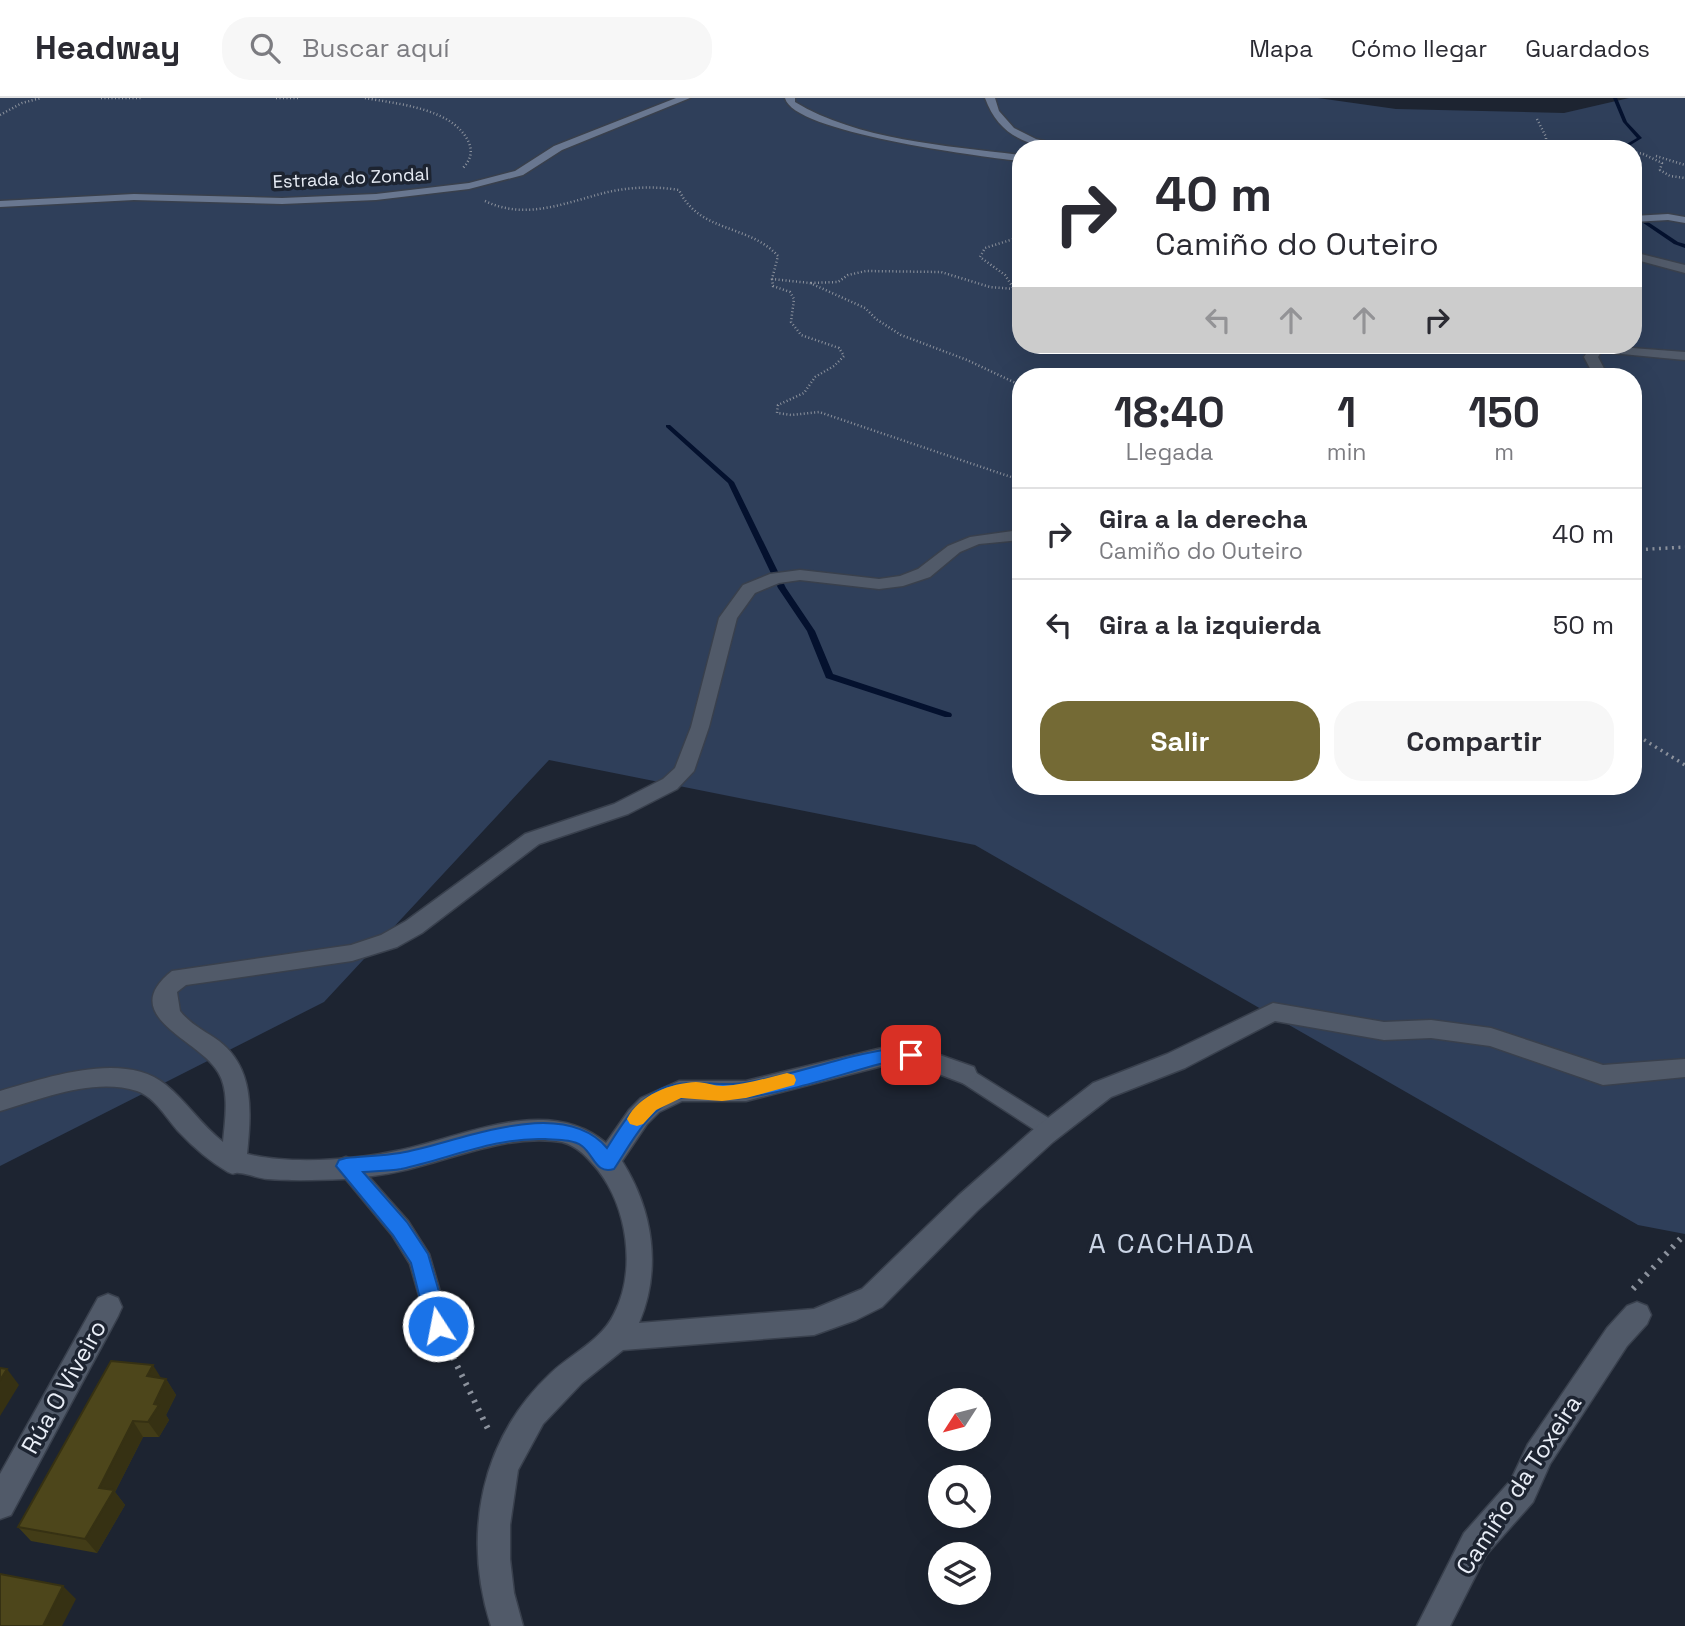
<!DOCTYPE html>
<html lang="es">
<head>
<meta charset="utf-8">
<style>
  body { margin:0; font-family:"Space Grotesk",sans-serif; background:#f7f7f7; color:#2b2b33; height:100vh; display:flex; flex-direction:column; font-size:26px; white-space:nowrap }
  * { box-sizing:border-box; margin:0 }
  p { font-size:23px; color:#7c7c81 }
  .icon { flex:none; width:38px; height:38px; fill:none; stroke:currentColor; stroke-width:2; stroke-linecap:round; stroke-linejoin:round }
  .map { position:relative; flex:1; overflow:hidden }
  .sheet { position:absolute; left:1012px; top:270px; width:630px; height:427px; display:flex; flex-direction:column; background:#fff; border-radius:28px; box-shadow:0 7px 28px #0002 }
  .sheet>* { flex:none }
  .top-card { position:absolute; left:1012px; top:42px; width:630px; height:214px; border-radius:28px; box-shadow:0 7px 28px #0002; background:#fff; color:#2b2b33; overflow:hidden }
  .needle { width:46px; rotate:234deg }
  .buttons { position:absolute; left:928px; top:1290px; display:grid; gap:14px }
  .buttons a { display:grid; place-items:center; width:63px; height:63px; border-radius:50%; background:#fff; box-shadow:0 7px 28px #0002; font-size:35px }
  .pin { position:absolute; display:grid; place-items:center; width:60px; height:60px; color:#fff; margin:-30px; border-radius:14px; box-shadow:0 4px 10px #0006 }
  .me { position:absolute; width:77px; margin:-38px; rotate:349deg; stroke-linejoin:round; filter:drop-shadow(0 0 5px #0008) }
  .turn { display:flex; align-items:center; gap:24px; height:147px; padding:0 28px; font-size:32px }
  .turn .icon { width:91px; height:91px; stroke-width:2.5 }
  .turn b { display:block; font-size:49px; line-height:60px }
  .lanes { display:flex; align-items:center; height:66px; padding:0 28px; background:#0003; justify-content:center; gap:35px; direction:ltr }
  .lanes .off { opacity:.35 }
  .eta { display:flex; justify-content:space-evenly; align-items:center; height:119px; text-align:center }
  .eta b { font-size:42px; font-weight:700; line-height:49px }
  .action { display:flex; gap:14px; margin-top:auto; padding:14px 28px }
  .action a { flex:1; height:80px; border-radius:28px; background:#746a35; color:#fff; font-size:28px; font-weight:700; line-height:80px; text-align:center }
  .action a+a { background:#f7f7f7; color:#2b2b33 }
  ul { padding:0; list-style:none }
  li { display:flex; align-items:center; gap:21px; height:91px; padding:0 28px; border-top:2px solid #e1e1e2 }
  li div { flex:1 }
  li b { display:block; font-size:26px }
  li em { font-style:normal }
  header { display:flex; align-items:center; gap:42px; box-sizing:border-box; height:98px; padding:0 35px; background:#fff; border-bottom:2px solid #e1e1e2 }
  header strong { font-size:33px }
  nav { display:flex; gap:38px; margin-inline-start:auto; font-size:24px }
  .search { width:490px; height:63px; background:#f7f7f7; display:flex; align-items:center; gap:18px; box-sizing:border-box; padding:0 24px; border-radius:28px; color:#7c7c81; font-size:26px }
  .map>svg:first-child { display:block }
  .green { fill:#2f3f5a; fill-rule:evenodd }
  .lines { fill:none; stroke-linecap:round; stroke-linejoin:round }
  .stream { fill:#04112e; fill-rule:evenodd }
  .lane-casing { stroke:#39404d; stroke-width:3 }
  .street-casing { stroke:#39404d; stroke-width:3 }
  .secondary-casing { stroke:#39404d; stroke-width:3 }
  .path-far2 { stroke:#8c929d; stroke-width:2.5; stroke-dasharray:1 2.5; stroke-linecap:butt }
  .path-far1 { stroke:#8c929d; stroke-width:3.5; stroke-dasharray:2 4.5; stroke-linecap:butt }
  .path { stroke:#8c929d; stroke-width:6; stroke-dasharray:2.5 7; stroke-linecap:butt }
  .lane { fill:#515a69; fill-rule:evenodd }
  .street { fill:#515a69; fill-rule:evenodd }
  .secondary { fill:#697790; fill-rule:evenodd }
  .wall { fill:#423c17 }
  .shaded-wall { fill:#363113 }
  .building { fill:#4d461b; stroke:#363113; stroke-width:2 }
  .route { fill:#1a73e8; stroke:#114b97; stroke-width:2 }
  .slow { fill:#f59e0b }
  .labels { text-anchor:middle; stroke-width:7; stroke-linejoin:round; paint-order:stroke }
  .far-street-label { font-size:18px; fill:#e8edf6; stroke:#1d2431 }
  .near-street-label { font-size:24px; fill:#e8edf6; stroke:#1d2431 }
  .near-neighbourhood-label { font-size:28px; letter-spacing:2px; fill:#cad4e5; stroke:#1d2431 }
</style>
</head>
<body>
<header>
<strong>Headway</strong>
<div class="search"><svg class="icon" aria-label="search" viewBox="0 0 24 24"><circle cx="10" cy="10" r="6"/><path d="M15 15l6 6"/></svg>Buscar aquí</div>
<nav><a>Mapa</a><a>Cómo llegar</a><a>Guardados</a></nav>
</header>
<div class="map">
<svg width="1685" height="1528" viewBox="0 0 1685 1528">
  <rect width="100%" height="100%" fill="#1d2431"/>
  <path class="green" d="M 0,0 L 1318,0 L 1396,11 L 1564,15 L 1629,0 L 1685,0 L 1685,1136 L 1638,1127 L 975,747 L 549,662 L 324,904 L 0,1068 ZM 1020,51 L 1633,51 L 1633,247 L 1020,247 ZM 1020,278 L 1633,278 L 1633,688 L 1020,688 Z"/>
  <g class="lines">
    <path class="stream" d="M 1613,0 L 1617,0 L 1627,24 L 1642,40 L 1624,51 L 1618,51 L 1637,40 L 1623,24 Z
      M 1633,114 L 1678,144 L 1685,146 L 1685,150 L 1674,146 L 1633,118 Z
      M 666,327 L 670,327 L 734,384 L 786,490 L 815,533 L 833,576 L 951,615 L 952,617 L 951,619 L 945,619 L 826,580 L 807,533 L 778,490 L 728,385 L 666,329 Z"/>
    <defs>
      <path id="lane" d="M 965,968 L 1058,1026 L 1061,1032 L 1058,1038 L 1051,1041 L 1044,1038 L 958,982 L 955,976 L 958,970 Z
        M 346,1059 L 354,1062 L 408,1123 L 429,1156 L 450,1228 L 446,1236 L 438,1239 L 430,1236 L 410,1166 L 392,1137 L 335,1068 L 338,1062 Z"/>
      <path id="street" d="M 1633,154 L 1685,167 L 1685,175 L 1633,161 Z
        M 1592,247 L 1685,254 L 1685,262 L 1601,254 L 1598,259 L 1608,278 L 1594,278 L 1584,259 Z
        M 1020,432 L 1020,442 L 979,446 L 960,454 L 930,479 L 903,488 L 879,491 L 800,482 L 779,485 L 755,495 L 737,520 L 709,629 L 694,673 L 677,691 L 628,716 L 539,746 L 422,835 L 397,849 L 352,863 L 186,887 L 177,894 L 180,913 C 190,926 205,933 219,943 C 255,971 251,1015 247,1056 C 290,1067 354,1062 396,1053 C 462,1040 547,995 606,1045 L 629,1012 L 641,1000 L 679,983 L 746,983 L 886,949 L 911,947 L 974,969 L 977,976 L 974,983 L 965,986 L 910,965 L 886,967 L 746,1003 L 682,1003 L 659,1014 L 647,1026 L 622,1063 C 653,1112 662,1171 639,1225 L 814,1211 L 862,1191 L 959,1097 L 1035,1030 L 1093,985 L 1167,956 L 1273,905 L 1384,924 L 1431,922 L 1491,930 L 1603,967 L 1685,961 L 1685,979 L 1603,987 L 1490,948 L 1431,940 L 1384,942 L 1275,923 L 1185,970 L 1111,999 L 1053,1044 L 977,1113 L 882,1209 L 856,1222 L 814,1237 L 623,1252 L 582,1285 L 543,1326 L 518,1372 L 510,1427 L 510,1461 L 514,1495 L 523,1528 L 491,1528 C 462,1437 480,1341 551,1275 C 572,1255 601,1243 614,1216 C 637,1172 627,1109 598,1072 C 588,1060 578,1048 562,1044 C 516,1036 468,1055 424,1067 C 398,1075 371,1079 344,1081 C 319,1082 293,1083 268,1081 C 258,1080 249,1076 239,1075 C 232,1074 236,1078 228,1074 C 211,1064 193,1049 179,1034 C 167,1021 155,999 137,993 C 94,979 41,1001 0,1013 L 0,993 C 46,980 124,952 166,987 C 187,1004 201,1027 223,1044 C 225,1022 230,993 218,974 C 199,941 115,918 172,873 L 351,847 L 381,837 L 406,823 L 525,736 L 614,706 L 663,681 L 675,670 L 691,629 L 719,520 L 743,487 L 770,476 L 800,472 L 879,481 L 900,478 L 918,471 L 948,448 L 970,439 Z
        M 108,1196 L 118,1200 L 122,1209 L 118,1218 L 11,1417 L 0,1421 L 0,1376 L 98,1200 Z
        M 1637,1204 L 1647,1208 L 1651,1217 L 1647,1226 L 1627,1248 L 1550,1366 L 1533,1404 L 1486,1457 L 1450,1528 L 1417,1528 L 1464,1435 L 1511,1382 L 1528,1346 L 1607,1230 L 1627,1208 Z"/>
      <path id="secondary" d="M 676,0 L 690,0 L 562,52 L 523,77 L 469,91 L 376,102 L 282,106 L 134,102 L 0,109 L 0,103 L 134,96 L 282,100 L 376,96 L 469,85 L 515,73 L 554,48 Z
        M 785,0 L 795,0 L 795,4 C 857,42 949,48 1020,57 L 1020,63 C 984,59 793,35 785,0 Z
        M 985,0 L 995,0 L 999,13 L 1014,30 L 1036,41 L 1076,51 C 1035,51 1000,42 985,0 Z
        M 1668,116 L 1685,119 L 1685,125 L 1668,122 L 1633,124 L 1633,118 Z"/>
    </defs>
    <use href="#lane" class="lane-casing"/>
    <use href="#street" class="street-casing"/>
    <use href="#secondary" class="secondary-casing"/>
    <path class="path-far2" d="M 101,0 L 141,0
      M 276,0 L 300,0
      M 365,0 C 397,6 454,10 469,45 C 473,55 470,62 463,70
      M 0,17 L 22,5 L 41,0
      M 1537,21 L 1546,39 L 1546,46 L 1541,51
      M 1633,54 L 1644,56
      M 1643,56 L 1662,65 L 1660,72 L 1670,78 L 1685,80
      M 1656,58 L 1685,67
      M 485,103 C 526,123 567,104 608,94 C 631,89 655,88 679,92 C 699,135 749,126 778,158 L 772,181 L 810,185 L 865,210 L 876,221 L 901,237 L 967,262 L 1020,287
      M 772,181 L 773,188 L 790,194 L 794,201 L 791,224 L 801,237 L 839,250 L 844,258 L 834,268 L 815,279 L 804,295 L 778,307 L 777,315 L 791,317 L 819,314 L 1020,382
      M 811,185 L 838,184 L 848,177 L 866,173 L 941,174 L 990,189 L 1014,191 L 1005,177 L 980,159 L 985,150 L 1020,139"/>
    <path class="path-far1" d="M 1633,452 L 1685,449
      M 1633,635 L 1685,667"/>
    <path class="path" d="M 1633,1191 L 1685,1136
      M 449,1251 L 490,1335"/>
    <use href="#lane" class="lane"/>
    <use href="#street" class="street"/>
    <use href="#secondary" class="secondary"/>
  </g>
  <path class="wall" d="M 161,1280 L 166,1281 L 176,1297 L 166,1317 L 169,1322 L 159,1339 L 143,1339 L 115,1394 L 125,1407 L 97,1455 L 31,1443 L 18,1429 Z"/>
  <path class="shaded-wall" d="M 153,1267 L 163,1283 L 147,1278 Z
    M 7,1271 L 19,1287 L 0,1318 L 0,1282 Z
    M 166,1281 L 176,1297 L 166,1317 L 169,1322 L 159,1339 L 148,1324 L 154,1306 Z
    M 133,1323 L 143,1339 L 115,1394 L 125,1407 L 97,1455 L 85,1441 L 99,1390 Z
    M 63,1488 L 76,1501 L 62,1528 L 43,1528 Z"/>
  <path class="building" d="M 111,1263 L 153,1267 L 147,1278 L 166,1281 L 154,1306 L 159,1307 L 148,1324 L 133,1323 L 99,1390 L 114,1392 L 85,1441 L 18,1429 Z
    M 0,1270 L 7,1271 L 0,1282 Z
    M 0,1476 L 63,1488 L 43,1528 L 0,1528 Z"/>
  <path class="route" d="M 911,949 L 917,952 L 920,957 L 917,962 C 905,965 892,963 880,966 C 835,978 789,994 743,1000 C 722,1003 685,994 669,1004 C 644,1019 630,1047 614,1071 C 596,1077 594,1057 582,1048 C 572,1041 556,1042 545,1041 C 496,1039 448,1061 401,1071 C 389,1073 376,1073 363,1074 L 407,1124 L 428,1156 L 449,1228 L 445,1235 L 438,1238 L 430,1235 L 427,1228 L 411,1165 L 393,1137 L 336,1068 L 339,1062 L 346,1060 C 363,1058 382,1058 400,1055 C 458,1045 561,996 607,1050 C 620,1029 633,1007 655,994 C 682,977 715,990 744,985 C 800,977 853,952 911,949 Z"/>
  <path class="slow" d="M 787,975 L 794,977 L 796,982 L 794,987 L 746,1000 L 722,1003 L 681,1000 L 656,1012 L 643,1026 L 637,1028 L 630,1026 L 627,1021 C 639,997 671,985 696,984 C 705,984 714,988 723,988 C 745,987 766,980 787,975 Z"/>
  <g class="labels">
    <g class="far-street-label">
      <text transform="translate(351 80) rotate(-3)" y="6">Estrada do Zondal</text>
    </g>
    <g class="near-street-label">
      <text transform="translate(64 1289) rotate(-61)" y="8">Rúa O Viveiro</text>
      <text transform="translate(1519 1387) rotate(-57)" y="8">Camiño da Toxeira</text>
    </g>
    <g class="near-neighbourhood-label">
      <text x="1172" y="1155">A CACHADA</text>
    </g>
  </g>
</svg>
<div class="buttons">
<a><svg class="needle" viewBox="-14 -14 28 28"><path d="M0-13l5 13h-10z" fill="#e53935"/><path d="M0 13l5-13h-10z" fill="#7c7c81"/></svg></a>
<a><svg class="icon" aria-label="search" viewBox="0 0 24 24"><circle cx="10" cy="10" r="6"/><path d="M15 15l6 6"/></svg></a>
<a><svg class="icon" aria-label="layers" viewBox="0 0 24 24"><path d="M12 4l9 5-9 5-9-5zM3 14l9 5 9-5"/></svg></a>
</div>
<div class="pin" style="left:911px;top:957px;background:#d93025"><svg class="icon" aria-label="arrive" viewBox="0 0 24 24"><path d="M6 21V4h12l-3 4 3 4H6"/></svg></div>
<svg class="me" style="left:438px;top:1228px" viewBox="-20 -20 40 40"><circle r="17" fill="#1a73e8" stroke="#fff" stroke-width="3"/><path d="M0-11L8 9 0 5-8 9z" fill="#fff"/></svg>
<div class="top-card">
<div class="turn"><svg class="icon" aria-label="right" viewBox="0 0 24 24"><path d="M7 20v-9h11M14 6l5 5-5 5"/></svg><div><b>40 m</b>Camiño do Outeiro</div></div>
<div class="lanes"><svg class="icon off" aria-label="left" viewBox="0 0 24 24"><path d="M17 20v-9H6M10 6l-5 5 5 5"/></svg><svg class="icon off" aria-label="ahead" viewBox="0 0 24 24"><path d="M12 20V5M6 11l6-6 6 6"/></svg><svg class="icon off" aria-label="ahead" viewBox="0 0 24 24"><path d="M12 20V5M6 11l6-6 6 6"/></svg><svg class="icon" aria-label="right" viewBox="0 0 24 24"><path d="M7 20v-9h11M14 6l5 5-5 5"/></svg></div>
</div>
<section class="sheet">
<div class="eta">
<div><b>18:40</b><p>Llegada</p></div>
<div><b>1</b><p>min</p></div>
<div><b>150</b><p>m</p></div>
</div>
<ul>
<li><svg class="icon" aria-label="right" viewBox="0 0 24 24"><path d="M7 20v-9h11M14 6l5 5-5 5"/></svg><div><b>Gira a la derecha</b><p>Camiño do Outeiro</p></div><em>40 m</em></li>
<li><svg class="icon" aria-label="left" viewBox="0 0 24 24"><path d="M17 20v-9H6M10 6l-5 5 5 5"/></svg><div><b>Gira a la izquierda</b></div><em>50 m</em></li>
</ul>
<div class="action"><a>Salir</a><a>Compartir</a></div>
</section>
</div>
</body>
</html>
